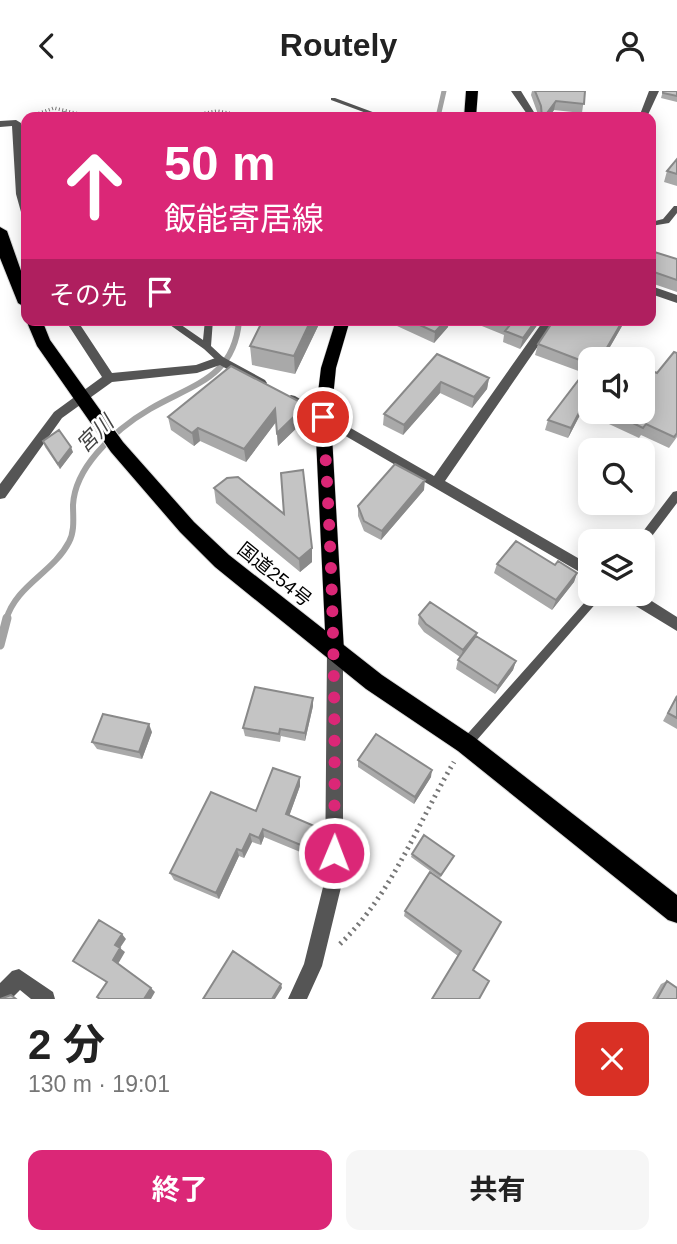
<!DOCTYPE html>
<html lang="ja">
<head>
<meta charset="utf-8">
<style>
  body { margin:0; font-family:Arial,"Noto Sans JP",sans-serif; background:#f6f6f6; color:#222; height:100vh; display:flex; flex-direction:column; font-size:26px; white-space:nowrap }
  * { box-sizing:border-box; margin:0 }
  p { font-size:23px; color:#767676 }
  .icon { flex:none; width:38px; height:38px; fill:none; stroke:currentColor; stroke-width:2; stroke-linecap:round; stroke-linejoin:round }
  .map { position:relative; height:908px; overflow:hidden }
  .panel { display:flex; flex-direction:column; background:#fff; flex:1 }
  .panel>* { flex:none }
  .banner { position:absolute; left:21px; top:21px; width:635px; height:214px; border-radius:14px; box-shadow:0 4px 18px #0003; background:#db2777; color:#fff; overflow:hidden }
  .controls { position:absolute; left:578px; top:256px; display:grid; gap:14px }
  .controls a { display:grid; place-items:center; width:77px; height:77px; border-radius:14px; background:#fff; box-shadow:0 4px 18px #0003; font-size:35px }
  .pin { position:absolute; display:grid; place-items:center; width:60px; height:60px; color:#fff; margin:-30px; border:4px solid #fff; border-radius:50%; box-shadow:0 2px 7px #0007 }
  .me { position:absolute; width:77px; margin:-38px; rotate:1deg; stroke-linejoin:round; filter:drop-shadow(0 0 5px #0008) }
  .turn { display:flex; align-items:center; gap:24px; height:147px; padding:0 28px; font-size:32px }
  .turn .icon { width:91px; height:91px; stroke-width:2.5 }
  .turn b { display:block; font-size:49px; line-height:60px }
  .then { display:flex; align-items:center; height:66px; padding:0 28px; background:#0003; gap:14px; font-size:26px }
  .round { display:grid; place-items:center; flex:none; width:74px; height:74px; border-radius:14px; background:#f6f6f6 }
  .head { display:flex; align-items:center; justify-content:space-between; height:119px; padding:0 28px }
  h1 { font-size:42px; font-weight:700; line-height:52px }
  .button { display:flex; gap:14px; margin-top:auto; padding:14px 28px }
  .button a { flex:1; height:80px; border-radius:14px; background:#db2777; color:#fff; font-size:28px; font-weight:700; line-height:80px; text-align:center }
  .button a+a { background:#f6f6f6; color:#222 }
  header { display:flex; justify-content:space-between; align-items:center; height:91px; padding:0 28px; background:#fff; font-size:32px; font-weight:700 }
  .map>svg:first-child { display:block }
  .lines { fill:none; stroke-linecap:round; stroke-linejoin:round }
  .stream-far2 { stroke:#a3a3a3; stroke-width:5 }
  .stream-far1 { stroke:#a3a3a3; stroke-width:6 }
  .stream { stroke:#a3a3a3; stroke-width:9 }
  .primary-casing { stroke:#dbdbdb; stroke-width:1 }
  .trunk-casing { stroke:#dbdbdb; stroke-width:2 }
  .path-far1 { stroke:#777; stroke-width:3.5; stroke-dasharray:1 2.5; stroke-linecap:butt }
  .path { stroke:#777; stroke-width:5; stroke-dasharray:2 4.5; stroke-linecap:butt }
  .service { fill:#555; fill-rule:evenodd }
  .minor { fill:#555; fill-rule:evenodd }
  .tertiary { fill:#555; fill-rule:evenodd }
  .primary { fill:#000; fill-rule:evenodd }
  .trunk { fill:#000; fill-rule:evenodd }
  .wall { fill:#a9a9a9 }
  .shaded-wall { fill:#898989 }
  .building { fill:#c4c4c4; stroke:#898989; stroke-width:2 }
  .route { stroke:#db2777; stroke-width:12; stroke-dasharray:0 21.6 }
  .labels { text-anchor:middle; stroke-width:5; stroke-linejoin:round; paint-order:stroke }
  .street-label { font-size:19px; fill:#000; stroke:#fff }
  .water-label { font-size:21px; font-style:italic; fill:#444; stroke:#fff }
</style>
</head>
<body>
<header><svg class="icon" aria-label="back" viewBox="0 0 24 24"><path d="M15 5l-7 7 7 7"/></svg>Routely<svg class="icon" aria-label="person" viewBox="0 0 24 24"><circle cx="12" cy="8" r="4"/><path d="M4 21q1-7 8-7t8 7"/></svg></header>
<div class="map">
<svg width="677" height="908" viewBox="0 0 677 908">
  <rect width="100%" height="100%" fill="#fff"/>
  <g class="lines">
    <path class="stream-far2" d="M 438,26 L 444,0
      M 239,232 L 239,229"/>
    <path class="stream-far1" d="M 6,529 C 16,494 53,482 69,451 C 75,440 73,426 73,414 C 74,395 85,376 97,362 C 112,344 131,329 150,318 C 193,293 234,287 239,230"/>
    <path class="stream" d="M 0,554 L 7,527"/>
    <defs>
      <path id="primary" d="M 466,0 L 478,0 L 476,26 L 464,26 Z
        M 336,229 L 350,229 L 336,277 L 331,326 L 344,560 L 342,566 L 335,568 L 328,566 L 326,560 L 315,326 L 321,277 Z"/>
      <path id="trunk" d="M 0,136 L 7,140 L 26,194 L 26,217 L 18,212 L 0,167 Z
        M 26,229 L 42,229 L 50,249 L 123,351 L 194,431 L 229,464 L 382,584 L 474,646 L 677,804 L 677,832 L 668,829 L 458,660 L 366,598 L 215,476 L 180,441 L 111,361 L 37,255 Z"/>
    </defs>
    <use href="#primary" class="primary-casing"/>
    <use href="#trunk" class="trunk-casing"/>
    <path class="path-far1" d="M 29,26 L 54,17 L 91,26
      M 184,26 L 217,20 L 250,26"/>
    <path class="path" d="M 340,853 C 393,802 417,733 454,671"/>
    <path class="service" d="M 331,7 L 335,7 L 386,26 L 377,26 L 331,9 Z
      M 674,115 L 677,115 L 677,122 L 669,132 L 651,135 L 651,131 L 663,128 Z
      M 163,229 L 174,229 L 203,249 L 205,229 L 213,229 L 211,255 L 224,267 L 225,269 L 224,271 L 218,271 L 204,258 Z
      M 677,400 L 677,412 L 646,453 L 642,454 L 642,450 L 637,450 L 638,447 L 673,401 Z
      M 593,502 L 605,502 L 470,657 L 466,659 L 462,657 L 460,653 L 462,649 Z"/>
    <path class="minor" d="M 511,0 L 521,0 L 537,26 L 529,26 Z
      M 649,0 L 659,0 L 647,26 L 639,26 Z
      M 16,29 L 21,32 L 26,124 L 21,121 L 16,103 L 12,35 L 0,36 L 0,30 Z
      M 651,195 L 677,204 L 677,212 L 651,203 Z
      M 65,229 L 77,229 L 112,282 L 196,274 L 221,265 L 265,289 L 267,292 L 265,295 L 257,295 L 220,274 L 197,282 L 112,291 L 62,327 L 5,407 L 0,408 L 0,393 L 54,321 L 102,286 Z
      M 544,229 L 556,229 L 445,390 L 590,474 L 590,487 L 287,311 L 285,308 L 291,304 L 295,305 L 434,385 Z
      M 619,502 L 639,502 L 677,526 L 677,540 L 621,506 Z
      M 19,878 L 53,901 L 55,908 L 31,908 L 20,899 L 11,908 L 0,908 L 0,892 L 12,880 Z"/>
    <path class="tertiary" d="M 335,553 L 340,555 L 343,560 L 343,788 L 322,875 L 307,908 L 288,908 L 304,873 L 325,788 L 327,560 L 330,555 Z"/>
    <use href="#primary" class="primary"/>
    <use href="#trunk" class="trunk"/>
  </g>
  <path class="wall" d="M 532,0 L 585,0 L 582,22 L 554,19 L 549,26 L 539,26 L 531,4 Z
    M 663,0 L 677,0 L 677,11 L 661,7 Z
    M 677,68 L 677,95 L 664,91 L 667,80 Z
    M 651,160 L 677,168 L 677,201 L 651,192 Z
    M 321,229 L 295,283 L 252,274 L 250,255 L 261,233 Z
    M 384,229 L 449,229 L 448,236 L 434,252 Z
    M 472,229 L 541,229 L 520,258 L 503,251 L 504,244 L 472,231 Z
    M 622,235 L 607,261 L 590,268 L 590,320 L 642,320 L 657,282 L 677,262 L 677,346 L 669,357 L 641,344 L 639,347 L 596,327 L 594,331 L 580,324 L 568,347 L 545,339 L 548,329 L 584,282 L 535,264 L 538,253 Z
    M 437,263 L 489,287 L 487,298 L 472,317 L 440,302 L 403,344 L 383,334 L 384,323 Z
    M 168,326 L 306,328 L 278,355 L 276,331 L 246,371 L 200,350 L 194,355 L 171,339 Z
    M 43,350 L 73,361 L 60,378 L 45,356 Z
    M 214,397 L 312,471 L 300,481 L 216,412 Z
    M 424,399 L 381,449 L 364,440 L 358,425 L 358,415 Z
    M 497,473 L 555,474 L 577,482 L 574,491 L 552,519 L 494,482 Z
    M 419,524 L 476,546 L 516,570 L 513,579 L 495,603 L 456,578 L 458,569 L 460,566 L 424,541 L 418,533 Z
    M 677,604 L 677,638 L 663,630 Z
    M 313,615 L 305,650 L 281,645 L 280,651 L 245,645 L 243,637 Z
    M 152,641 L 142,668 L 97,658 L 92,651 Z
    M 358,669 L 431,686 L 414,713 L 358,676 Z
    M 300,686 L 300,695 L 289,725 L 319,737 L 319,745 L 310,765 L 264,746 L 261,754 L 252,751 L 244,767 L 239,765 L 219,808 L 174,789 L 170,782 L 256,720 Z
    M 412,763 L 452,768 L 440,787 L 411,766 Z
    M 430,781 L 473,879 L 458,865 L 404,825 L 405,820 Z
    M 667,890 L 677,908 L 652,908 L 661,893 Z"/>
  <path class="shaded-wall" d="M 556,10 L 554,19 L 549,26 L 544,26 Z
    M 311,229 L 321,229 L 295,283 L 294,265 Z
    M 446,229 L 449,229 L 448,236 L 434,252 L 435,241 Z
    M 536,229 L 541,229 L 520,258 L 523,247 Z
    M 623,229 L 624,229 L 622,235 L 603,268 L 605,260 Z
    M 489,287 L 487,298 L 472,317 L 474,306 Z
    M 441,291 L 440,302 L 403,344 L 404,334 Z
    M 306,314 L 306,328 L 278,355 L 277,342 Z
    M 583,314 L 580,324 L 568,347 L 571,337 Z
    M 275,318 L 276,331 L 246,371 L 244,358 Z
    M 198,337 L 200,350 L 194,355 L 192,342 Z
    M 71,356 L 73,361 L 60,378 L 58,373 Z
    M 425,389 L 424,399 L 381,449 L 382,440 Z
    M 312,457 L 312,471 L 300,481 L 299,468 Z
    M 577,482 L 574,491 L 552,519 L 556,509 Z
    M 477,542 L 475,550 L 461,566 L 463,559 Z
    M 516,570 L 513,579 L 495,603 L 498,595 Z
    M 313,607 L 313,615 L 305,650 L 305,642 Z
    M 149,633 L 152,641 L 142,668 L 139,661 Z
    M 432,679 L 431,686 L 414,713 L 415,706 Z
    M 300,686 L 300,695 L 287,731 L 286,723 Z
    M 319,737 L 319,745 L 310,765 L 310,758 Z
    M 263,738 L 264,746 L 261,754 L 259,747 Z
    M 250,743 L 252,751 L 244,767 L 242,760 Z
    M 237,758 L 239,765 L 219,808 L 216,802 Z
    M 122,843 L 126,848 L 120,857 L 125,861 L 118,873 L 113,869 L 115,854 Z
    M 281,893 L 282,897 L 275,908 L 272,908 Z
    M 151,897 L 155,901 L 151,908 L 144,908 Z"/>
  <path class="building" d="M 535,0 L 585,0 L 584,13 L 556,10 L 544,26 L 542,26 L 541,15 Z
    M 663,0 L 677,0 L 677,5 L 663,2 Z
    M 64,21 L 78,26 L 56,26 Z
    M 677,68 L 677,83 L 667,80 Z
    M 651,160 L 677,168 L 677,189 L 651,180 Z
    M 262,229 L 311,229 L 294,265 L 250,255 L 261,233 Z
    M 409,229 L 446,229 L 435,241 Z
    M 497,229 L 536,229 L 523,247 L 505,240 L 510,234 Z
    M 554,229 L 623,229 L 605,260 L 623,268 L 590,268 L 590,273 L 538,253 Z
    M 674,261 L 677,262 L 677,342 L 674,346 L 646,333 L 643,337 L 608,320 L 642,320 L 642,276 L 657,282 Z
    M 437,263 L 489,287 L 474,306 L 441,291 L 404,334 L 384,323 Z
    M 590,274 L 590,317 L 583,314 L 571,337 L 548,329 Z
    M 231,275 L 306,314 L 277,342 L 275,318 L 244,358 L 198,337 L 192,342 L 168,326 Z
    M 59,339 L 71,356 L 58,373 L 43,350 Z
    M 395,373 L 425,389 L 382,440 L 364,430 L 358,415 Z
    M 303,379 L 312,457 L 299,468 L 214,397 L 227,387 L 238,386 L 284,423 L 281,382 Z
    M 516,450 L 555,474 L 558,470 L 577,482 L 556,509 L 497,473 Z
    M 430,511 L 477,542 L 463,559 L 426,533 L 419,524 Z
    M 476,545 L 516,570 L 498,595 L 458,569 Z
    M 255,596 L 313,607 L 305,642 L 280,638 L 279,643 L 243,637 Z
    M 677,605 L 677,627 L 668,622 Z
    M 103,623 L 149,633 L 139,661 L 92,651 Z
    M 376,643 L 432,679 L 415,706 L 358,669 Z
    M 273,677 L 300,686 L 286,723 L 319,737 L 310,758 L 263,738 L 259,747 L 250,743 L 242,760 L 237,758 L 216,802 L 170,782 L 211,701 L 256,720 Z
    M 424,744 L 454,765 L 441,784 L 412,763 Z
    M 430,781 L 501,831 L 473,879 L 489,890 L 479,908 L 432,908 L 461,860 L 405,820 Z
    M 99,829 L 122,843 L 115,854 L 120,857 L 113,869 L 151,897 L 144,908 L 100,908 L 97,906 L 107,891 L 73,870 Z
    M 233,860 L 281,893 L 272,908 L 203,908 Z
    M 667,890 L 677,897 L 677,908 L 657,908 Z
    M 11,904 L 16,908 L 0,908 Z"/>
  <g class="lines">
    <path class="route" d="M 323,326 C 333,472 336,616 334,762"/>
  </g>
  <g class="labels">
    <g class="street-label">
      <text transform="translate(275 483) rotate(39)" y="7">国道254号</text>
    </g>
    <g class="water-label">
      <text transform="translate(95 343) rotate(-45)" y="7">宮川</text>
    </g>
  </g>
</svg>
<div class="controls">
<a><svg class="icon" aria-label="sound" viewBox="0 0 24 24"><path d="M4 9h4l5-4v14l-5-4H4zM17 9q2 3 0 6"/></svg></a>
<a><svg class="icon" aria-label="search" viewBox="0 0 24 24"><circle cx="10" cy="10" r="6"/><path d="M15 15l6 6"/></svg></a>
<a><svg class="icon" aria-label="layers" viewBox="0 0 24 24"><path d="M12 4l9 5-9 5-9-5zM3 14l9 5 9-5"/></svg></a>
</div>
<div class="pin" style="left:323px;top:326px;background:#d93025"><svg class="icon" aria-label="arrive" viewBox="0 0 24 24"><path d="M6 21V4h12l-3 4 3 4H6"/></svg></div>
<svg class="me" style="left:334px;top:762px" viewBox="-20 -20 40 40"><circle r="17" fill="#db2777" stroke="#fff" stroke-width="3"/><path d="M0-11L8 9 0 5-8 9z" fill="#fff"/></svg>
<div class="banner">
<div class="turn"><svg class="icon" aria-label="ahead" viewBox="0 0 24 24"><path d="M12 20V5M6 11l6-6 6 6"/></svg><div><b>50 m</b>飯能寄居線</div></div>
<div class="then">その先<svg class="icon" aria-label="arrive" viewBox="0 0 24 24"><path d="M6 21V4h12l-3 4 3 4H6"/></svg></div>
</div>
</div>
<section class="panel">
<div class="head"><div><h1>2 分</h1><p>130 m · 19:01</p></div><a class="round" style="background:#d93025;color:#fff"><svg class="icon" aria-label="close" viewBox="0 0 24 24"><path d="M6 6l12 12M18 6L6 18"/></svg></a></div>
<div class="button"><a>終了</a><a>共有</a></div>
</section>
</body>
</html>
